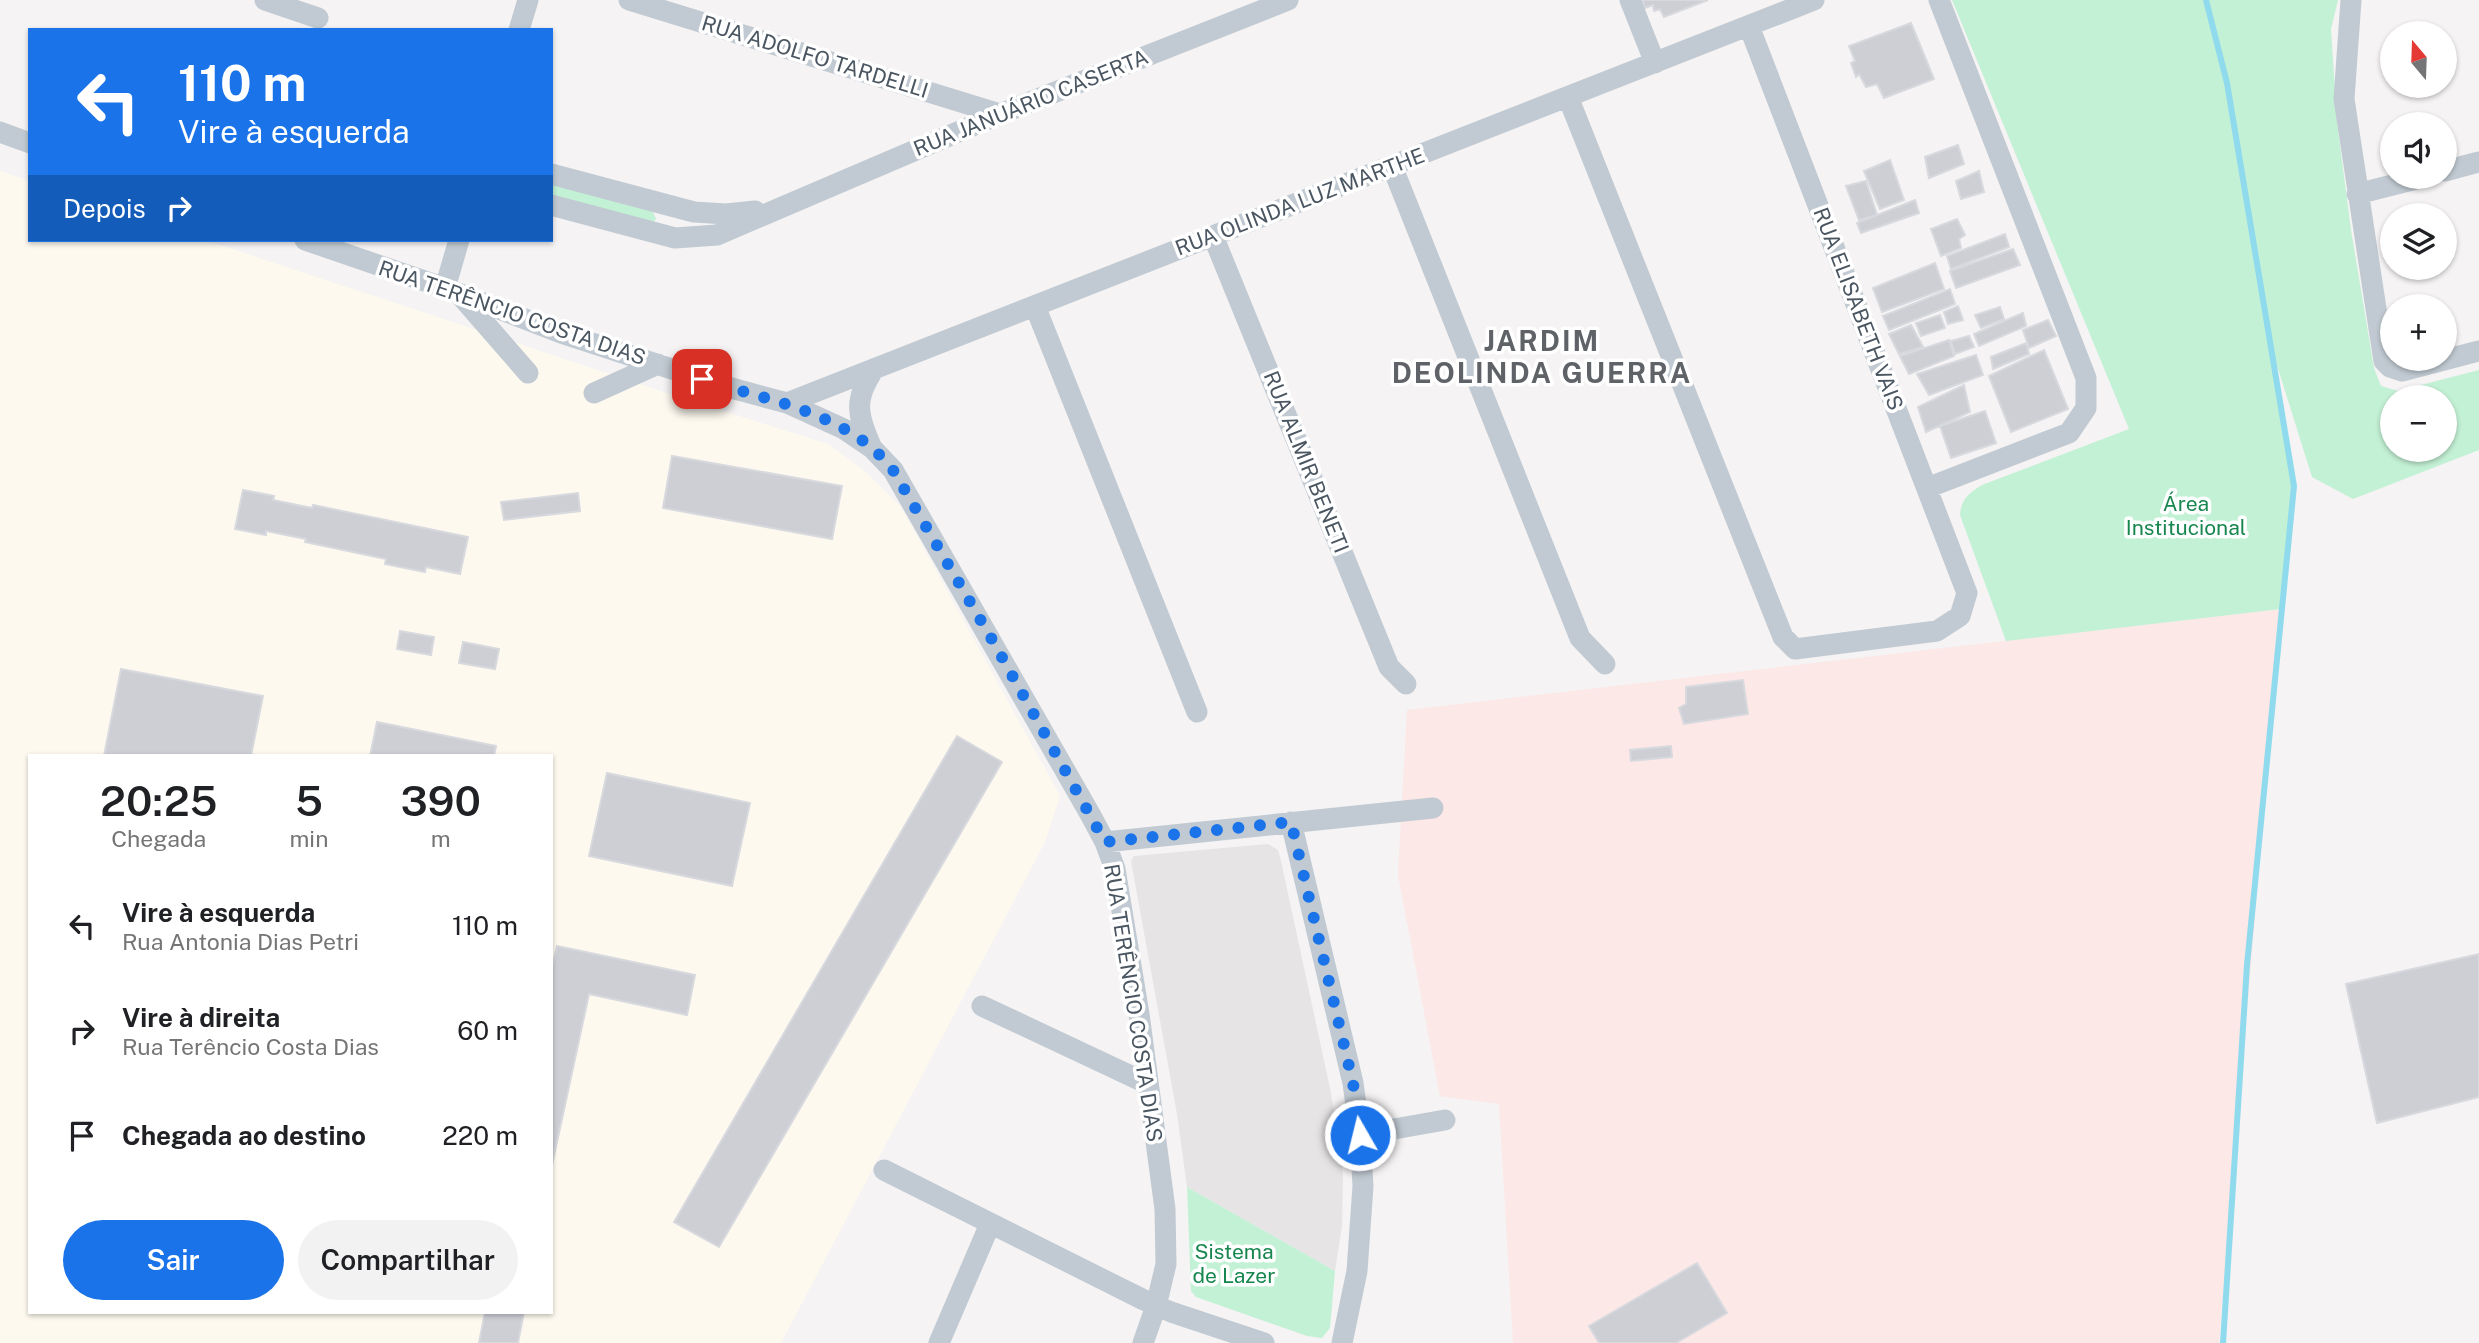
<!DOCTYPE html>
<html lang="pt">
<head>
<meta charset="utf-8">
<style>
  body { margin:0; font-family:"Public Sans",sans-serif; background:#f2f2f2; color:#202124; height:100vh; display:flex; flex-direction:column; font-size:26px; white-space:nowrap }
  * { box-sizing:border-box; margin:0 }
  p { font-size:23px; color:#757577 }
  .icon { flex:none; width:38px; height:38px; fill:none; stroke:currentColor; stroke-width:2; stroke-linecap:round; stroke-linejoin:round }
  .map { position:relative; flex:1; overflow:hidden }
  .panel { position:absolute; left:28px; top:754px; width:525px; height:560px; display:flex; flex-direction:column; background:#fff; border-radius:0px; box-shadow:0 2px 5px #0004 }
  .panel>* { flex:none }
  .guide { position:absolute; left:28px; top:28px; width:525px; height:214px; border-radius:0px; box-shadow:0 2px 5px #0004; background:#1a73e8; color:#fff; overflow:hidden }
  .needle { width:46px; rotate:341deg }
  .tools { position:absolute; left:2380px; top:21px; display:grid; gap:14px }
  .tools a { display:grid; place-items:center; width:77px; height:77px; border-radius:50%; background:#fff; box-shadow:0 2px 5px #0004; font-size:35px }
  .pin { position:absolute; display:grid; place-items:center; width:60px; height:60px; color:#fff; margin:-30px; border-radius:14px; box-shadow:0 4px 10px #0006 }
  .me { position:absolute; width:77px; margin:-38px; rotate:352deg; stroke-linejoin:round; filter:drop-shadow(0 0 5px #0008) }
  .turn { display:flex; align-items:center; gap:24px; height:147px; padding:0 35px; font-size:32px }
  .turn .icon { width:91px; height:91px; stroke-width:2.5 }
  .turn b { display:block; font-size:49px; line-height:60px }
  .then { display:flex; align-items:center; height:66px; padding:0 35px; background:#0003; gap:14px; font-size:26px }
  .eta { display:flex; justify-content:space-evenly; align-items:center; height:119px; text-align:center }
  .eta b { font-size:42px; font-weight:600; line-height:49px }
  .primary-button { display:flex; gap:14px; margin-top:auto; padding:14px 35px }
  .primary-button a { flex:1; height:80px; border-radius:42px; background:#1a73e8; color:#fff; font-size:28px; font-weight:600; line-height:80px; text-align:center }
  .primary-button a+a { background:#f2f2f2; color:#202124 }
  ul { padding:0; list-style:none }
  li { display:flex; align-items:center; gap:21px; height:105px; padding:0 35px }
  li div { flex:1 }
  li b { display:block; font-size:26px }
  li em { font-style:normal }
  .map>svg:first-child { display:block }
  .commercial { fill:#fdf9ef; fill-rule:evenodd }
  .education { fill:#e6e4e5 }
  .medical { fill:#fce8e6 }
  .green { fill:#c3f1d5; fill-rule:evenodd }
  .lines { fill:none; stroke-linecap:round; stroke-linejoin:round }
  .stream { stroke:#90daee; stroke-width:6 }
  .building { fill:#cdcfd5; stroke:#d7d9de; stroke-width:2 }
  .minor { stroke:#c1cad2; stroke-width:21 }
  .route { stroke:#1a73e8; stroke-width:12; stroke-dasharray:0 21.6 }
  .labels { text-anchor:middle; stroke-width:7; stroke-linejoin:round; paint-order:stroke }
  .street-label { font-size:21px; fill:#4a5661; stroke:#fff }
  .park-label { font-size:21px; fill:#17864f; stroke:#fff }
  .district-label { font-size:28px; font-weight:bold; letter-spacing:2px; fill:#5f6368; stroke:#fff }
</style>
</head>
<body>
<div class="map">
<svg width="2479" height="1343" viewBox="0 0 2479 1343">
  <rect width="100%" height="100%" fill="#f5f3f3"/>
  <path class="commercial" d="M 0,171 L 30,181 L 30,240 L 205,240 L 682,398 L 828,444 L 865,471 L 901,507 L 1060,796 L 1045,842 L 781,1343 L 0,1343 ZM 30,756 L 551,756 L 551,1312 L 30,1312 Z"/>
  <path class="education" d="M 1268,844 L 1278,850 L 1281,861 L 1331,1093 L 1343,1174 L 1342,1226 L 1335,1271 L 1187,1187 L 1177,1114 L 1131,861 L 1134,856 Z"/>
  <path class="medical" d="M 2281,609 L 2219,1343 L 1513,1343 L 1499,1104 L 1440,1096 L 1398,875 L 1407,710 Z"/>
  <path class="green" d="M 1952,0 L 2338,0 L 2331,29 L 2337,122 L 2351,230 L 2374,368 L 2381,386 L 2398,391 L 2479,370 L 2479,450 L 2353,499 L 2312,477 L 2270,343 L 2294,486 L 2281,609 L 2006,641 L 1960,515 C 1961,499 1969,493 1982,485 L 2129,429 ZM 2392,397 L 2445,397 L 2445,450 L 2392,450 Z
    M 551,184 L 653,212 L 656,219 L 653,223 L 551,196 Z
    M 1187,1187 L 1335,1271 L 1330,1328 L 1322,1338 L 1307,1336 L 1196,1297 L 1191,1291 Z"/>
  <g class="lines">
    <path class="stream" d="M 2206,0 L 2227,83 L 2294,486 L 2247,965 L 2223,1343"/>
  </g>
  <path class="building" d="M 1642,0 L 1708,0 L 1664,17 L 1660,9 L 1654,11 L 1653,5 L 1645,8 Z
    M 1911,23 L 1934,79 L 1884,98 L 1877,84 L 1866,87 L 1859,74 L 1856,77 L 1851,63 L 1855,61 L 1849,46 Z
    M 1958,145 L 1964,164 L 1929,178 L 1925,157 Z
    M 1890,160 L 1904,200 L 1880,209 L 1864,171 Z
    M 1979,171 L 1984,192 L 1961,199 L 1956,181 Z
    M 1866,181 L 1877,215 L 1859,220 L 1846,186 Z
    M 1915,200 L 1919,213 L 1861,233 L 1857,223 Z
    M 1957,219 L 1965,235 L 1959,239 L 1961,248 L 1941,256 L 1931,229 Z
    M 2005,234 L 2009,247 L 1951,269 L 1947,256 Z
    M 2013,249 L 2020,265 L 1956,288 L 1950,271 Z
    M 1935,263 L 1944,289 L 1882,312 L 1873,288 Z
    M 1950,289 L 1955,304 L 1889,330 L 1883,316 Z
    M 1958,306 L 1963,320 L 1948,324 L 1944,312 Z
    M 2000,307 L 2004,319 L 1981,328 L 1975,315 Z
    M 2023,313 L 2026,326 L 1979,346 L 1974,334 Z
    M 1940,315 L 1945,328 L 1921,336 L 1916,323 Z
    M 2048,320 L 2056,336 L 2029,348 L 2023,330 Z
    M 1911,325 L 1923,347 L 1899,354 L 1889,334 Z
    M 1969,336 L 1974,347 L 1955,354 L 1951,341 Z
    M 1949,340 L 1954,356 L 1909,374 L 1900,356 Z
    M 2026,343 L 2029,354 L 1993,369 L 1991,357 Z
    M 2044,350 L 2068,409 L 2011,432 L 1989,376 Z
    M 1976,355 L 1983,375 L 1929,395 L 1917,374 Z
    M 1964,385 L 1970,412 L 1926,432 L 1918,407 Z
    M 1985,411 L 1996,443 L 1951,458 L 1940,426 Z
    M 672,456 L 842,486 L 832,539 L 663,508 Z
    M 243,490 L 274,496 L 273,500 L 312,508 L 313,505 L 468,537 L 460,574 L 426,567 L 425,572 L 385,564 L 386,559 L 305,542 L 306,539 L 266,531 L 266,535 L 235,529 Z
    M 578,493 L 580,511 L 504,520 L 501,502 Z
    M 400,631 L 434,637 L 431,655 L 397,649 Z
    M 463,642 L 499,649 L 495,669 L 459,663 Z
    M 121,669 L 263,696 L 251,756 L 104,756 Z
    M 1743,680 L 1748,714 L 1684,724 L 1679,708 L 1686,704 L 1686,687 Z
    M 377,722 L 496,746 L 494,756 L 370,756 Z
    M 957,736 L 1002,762 L 719,1247 L 674,1222 Z
    M 1671,746 L 1672,757 L 1631,761 L 1630,750 Z
    M 607,773 L 750,803 L 732,886 L 589,856 Z
    M 557,946 L 695,975 L 687,1015 L 589,994 L 551,1170 L 551,972 Z
    M 2479,954 L 2479,1097 L 2377,1123 L 2346,984 Z
    M 1697,1263 L 1727,1313 L 1676,1343 L 1599,1343 L 1589,1326 Z
    M 485,1312 L 524,1312 L 518,1343 L 479,1343 Z"/>
  <g class="lines">
    <path class="minor" d="M 265,0 L 318,18
      M 629,0 L 1000,114
      M 1630,0 L 1655,63
      M 2351,0 L 2344,99 L 2384,361 L 2390,367 L 2402,371 L 2479,351
      M 519,30 L 528,0
      M 1568,97 L 1783,637 L 1795,649 L 1937,631 L 1960,616 L 1967,593 L 1749,26
      M 0,132 L 30,143
      M 1392,166 L 1580,638 L 1605,664
      M 2445,171 L 2479,162
      M 551,174 L 694,212 L 726,214 L 755,211
      M 2357,194 L 2424,177
      M 551,205 L 675,238 L 717,235 L 1000,114 L 1288,0
      M 1213,236 L 1389,667 L 1406,684
      M 305,240 L 445,288 L 561,333 L 724,386 L 787,403 L 844,429 L 872,448 L 893,470 L 1090,814 L 1105,842 L 1115,869 L 1139,1014 L 1165,1209 L 1166,1264 L 1156,1306 L 1143,1343
      M 445,288 L 459,240
      M 461,296 L 528,373
      M 1035,306 L 1197,712
      M 594,393 L 658,364
      M 787,403 L 1814,0
      M 872,448 C 857,415 853,399 875,368
      M 1927,488 L 2069,433 L 2086,408 L 2086,378 L 1939,0
      M 1291,822 L 1353,1083 L 1360,1135 L 1363,1186 L 1357,1271 L 1342,1343
      M 1105,842 L 1433,808
      M 982,1006 L 1148,1084
      M 1360,1135 L 1445,1120
      M 884,1170 L 1144,1300 L 1171,1312 L 1264,1343
      M 939,1343 L 990,1224"/>
  </g>
  <g class="lines">
    <path class="route" d="M 702,379 C 760,398 822,408 871,447 C 879,453 886,463 893,470 L 994,643 L 1105,842 L 1291,822 L 1353,1083 L 1360,1135"/>
  </g>
  <g class="labels">
    <g class="street-label">
      <text transform="translate(815 57) rotate(17)" y="7">RUA ADOLFO TARDELLI</text>
      <text transform="translate(1031 103) rotate(-22)" y="7">RUA JANUÁRIO CASERTA</text>
      <text transform="translate(1300 202) rotate(-21)" y="7">RUA OLINDA LUZ MARTHE</text>
      <text transform="translate(1858 309) rotate(69)" y="7">RUA ELISABETH VAIS</text>
      <text transform="translate(512 313) rotate(19)" y="7">RUA TERÊNCIO COSTA DIAS</text>
      <text transform="translate(1306 462) rotate(68)" y="7">RUA ALMIR BENETI</text>
      <text transform="translate(1133 1003) rotate(81)" y="7">RUA TERÊNCIO COSTA DIAS</text>
    </g>
    <g class="park-label">
      <text x="2186" y="511">Área<tspan x="2186" dy="24">Institucional</tspan></text>
      <text x="1234" y="1259">Sistema<tspan x="1234" dy="24">de Lazer</tspan></text>
    </g>
    <g class="district-label">
      <text x="1542" y="351">JARDIM<tspan x="1542" dy="32">DEOLINDA GUERRA</tspan></text>
    </g>
  </g>
</svg>
<div class="tools">
<a><svg class="needle" viewBox="-14 -14 28 28"><path d="M0-13l5 13h-10z" fill="#e53935"/><path d="M0 13l5-13h-10z" fill="#757577"/></svg></a>
<a><svg class="icon" aria-label="sound" viewBox="0 0 24 24"><path d="M4 9h4l5-4v14l-5-4H4zM17 9q2 3 0 6"/></svg></a>
<a><svg class="icon" aria-label="layers" viewBox="0 0 24 24"><path d="M12 4l9 5-9 5-9-5zM3 14l9 5 9-5"/></svg></a>
<a>+</a>
<a>−</a>
</div>
<div class="pin" style="left:702px;top:379px;background:#d93025"><svg class="icon" aria-label="arrive" viewBox="0 0 24 24"><path d="M6 21V4h12l-3 4 3 4H6"/></svg></div>
<svg class="me" style="left:1360px;top:1135px" viewBox="-20 -20 40 40"><circle r="17" fill="#1a73e8" stroke="#fff" stroke-width="3"/><path d="M0-11L8 9 0 5-8 9z" fill="#fff"/></svg>
<div class="guide">
<div class="turn"><svg class="icon" aria-label="left" viewBox="0 0 24 24"><path d="M17 20v-9H6M10 6l-5 5 5 5"/></svg><div><b>110 m</b>Vire à esquerda</div></div>
<div class="then">Depois<svg class="icon" aria-label="right" viewBox="0 0 24 24"><path d="M7 20v-9h11M14 6l5 5-5 5"/></svg></div>
</div>
<section class="panel">
<div class="eta">
<div><b>20:25</b><p>Chegada</p></div>
<div><b>5</b><p>min</p></div>
<div><b>390</b><p>m</p></div>
</div>
<ul>
<li><svg class="icon" aria-label="left" viewBox="0 0 24 24"><path d="M17 20v-9H6M10 6l-5 5 5 5"/></svg><div><b>Vire à esquerda</b><p>Rua Antonia Dias Petri</p></div><em>110 m</em></li>
<li><svg class="icon" aria-label="right" viewBox="0 0 24 24"><path d="M7 20v-9h11M14 6l5 5-5 5"/></svg><div><b>Vire à direita</b><p>Rua Terêncio Costa Dias</p></div><em>60 m</em></li>
<li><svg class="icon" aria-label="arrive" viewBox="0 0 24 24"><path d="M6 21V4h12l-3 4 3 4H6"/></svg><div><b>Chegada ao destino</b></div><em>220 m</em></li>
</ul>
<div class="primary-button"><a>Sair</a><a>Compartilhar</a></div>
</section>
</div>
</body>
</html>
